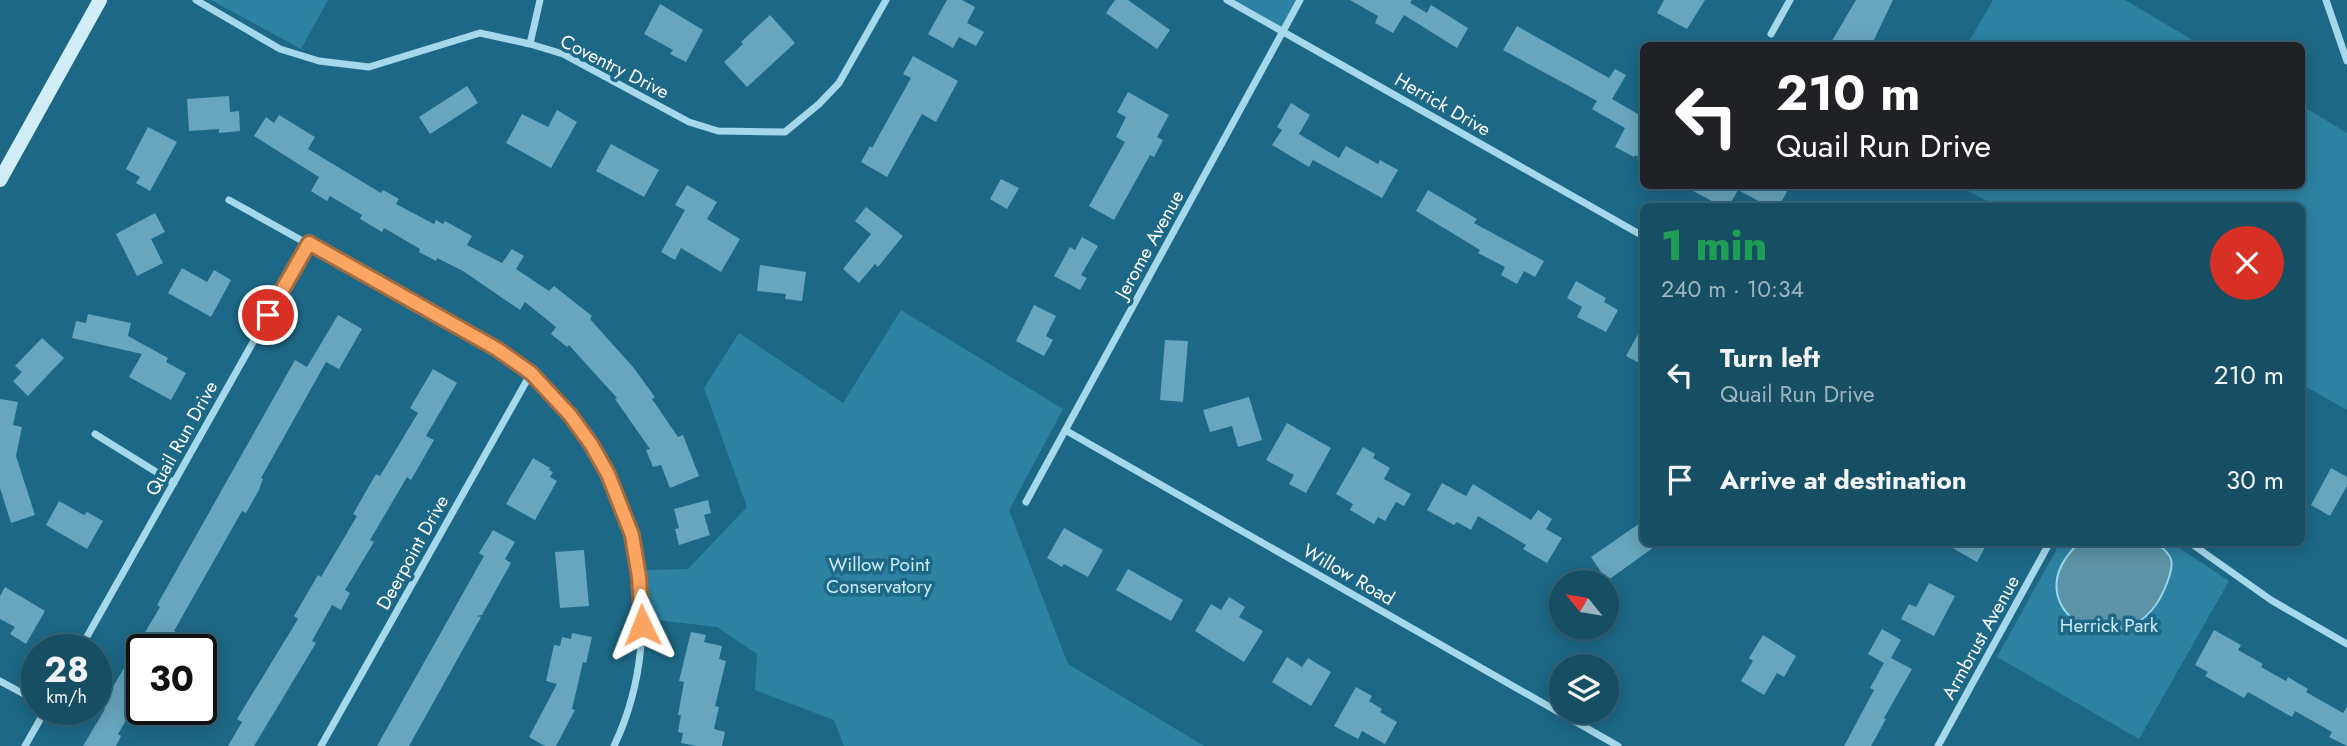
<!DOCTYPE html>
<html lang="en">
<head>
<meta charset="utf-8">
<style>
  body { margin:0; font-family:Jost,sans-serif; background:#23586d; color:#f1f3f6; height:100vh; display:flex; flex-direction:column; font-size:26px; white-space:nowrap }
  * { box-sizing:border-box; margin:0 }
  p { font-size:23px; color:#9eb4bf }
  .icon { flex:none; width:38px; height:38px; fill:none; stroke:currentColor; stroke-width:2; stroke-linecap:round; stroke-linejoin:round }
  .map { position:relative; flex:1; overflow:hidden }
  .details { position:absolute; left:1640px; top:203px; width:665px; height:343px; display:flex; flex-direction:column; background:#164e64; border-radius:10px; box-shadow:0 4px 18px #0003,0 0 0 2px #356578 }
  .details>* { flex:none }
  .top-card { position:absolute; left:1640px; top:42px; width:665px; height:147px; border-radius:10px; box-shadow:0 4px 18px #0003,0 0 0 2px #356578; background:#202124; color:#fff; overflow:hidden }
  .needle { width:46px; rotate:300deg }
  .controls { position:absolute; left:1549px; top:570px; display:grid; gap:14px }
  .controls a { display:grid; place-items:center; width:70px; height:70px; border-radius:50%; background:#164e64; box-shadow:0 4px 18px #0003,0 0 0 2px #356578; font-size:35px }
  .speed { position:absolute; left:21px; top:634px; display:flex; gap:14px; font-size:35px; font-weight:700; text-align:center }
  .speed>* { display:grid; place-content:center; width:91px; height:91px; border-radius:50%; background:#164e64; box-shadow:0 4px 18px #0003,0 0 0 2px #356578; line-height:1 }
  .speed small { font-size:18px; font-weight:400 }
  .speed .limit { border:4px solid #111; border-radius:10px; background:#fff; color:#111 }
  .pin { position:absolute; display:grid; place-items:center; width:60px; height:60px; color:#fff; margin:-30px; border:4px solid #fff; border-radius:50%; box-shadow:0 2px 7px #0007 }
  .me { position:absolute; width:77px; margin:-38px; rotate:358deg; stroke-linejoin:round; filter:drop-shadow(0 0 5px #0008) }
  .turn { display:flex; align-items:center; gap:24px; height:147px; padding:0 21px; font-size:32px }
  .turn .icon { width:91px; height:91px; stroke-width:2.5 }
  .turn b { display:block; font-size:49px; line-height:60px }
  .round { display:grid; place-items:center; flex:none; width:74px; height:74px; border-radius:37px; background:#23586d }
  .head { display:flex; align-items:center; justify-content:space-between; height:119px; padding:0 21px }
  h1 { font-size:42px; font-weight:800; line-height:52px; color:#1e9e55 }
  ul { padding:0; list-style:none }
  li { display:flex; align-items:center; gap:21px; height:105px; padding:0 21px }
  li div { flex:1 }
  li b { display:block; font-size:26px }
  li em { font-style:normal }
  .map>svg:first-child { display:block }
  .green { fill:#2d82a3 }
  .water { fill:#5d93a7; stroke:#98d7ed; stroke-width:2 }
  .building { fill:#67a6bd }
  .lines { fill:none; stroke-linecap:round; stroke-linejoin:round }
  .minor { stroke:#a5d8eb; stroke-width:7 }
  .secondary { stroke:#d1edf8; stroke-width:14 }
  .route-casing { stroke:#a36b40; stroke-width:18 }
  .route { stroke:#fba563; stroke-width:12 }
  .labels { text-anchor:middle; stroke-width:7; stroke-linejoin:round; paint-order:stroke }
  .street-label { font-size:19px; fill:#fff; stroke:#1d6886 }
  .park-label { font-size:19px; fill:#caecf8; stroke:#1d6886 }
</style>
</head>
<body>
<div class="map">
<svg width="2347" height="746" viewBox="0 0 2347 746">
  <rect width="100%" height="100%" fill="#1d6886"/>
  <path class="green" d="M 211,0 L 328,0 L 301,49 Z
    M 1233,0 L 1296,0 L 1281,28 Z
    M 1993,0 L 2125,0 L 2201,45 L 1967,45 Z
    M 2301,105 L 2347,133 L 2347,410 L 2301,384 L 2301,206 L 1996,206 L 1959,186 L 2301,186 Z
    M 901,310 L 1063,409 L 1009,510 L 1068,664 L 1204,746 L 844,746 L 834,720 L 755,690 L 757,654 L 717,627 L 648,619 L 647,570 L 688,569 L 747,507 L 704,388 L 739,333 L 843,403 Z
    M 2060,543 L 2172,543 L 2229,581 L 2139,739 L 1997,657 Z"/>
  <path class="water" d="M 2073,543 L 2156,543 C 2174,556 2175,562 2167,583 C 2132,678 2012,614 2074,548 Z"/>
  <path class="building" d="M 947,0 L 962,0 L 975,7 L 967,23 L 984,32 L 976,46 L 959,37 L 953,48 L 928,34 Z
    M 1115,0 L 1128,0 L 1170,30 L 1157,49 L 1106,13 Z
    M 1350,0 L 1412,0 L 1410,3 L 1427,13 L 1431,5 L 1468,28 L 1457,48 L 1404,15 L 1393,33 L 1375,23 L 1378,16 Z
    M 1664,0 L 1705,0 L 1687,29 L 1657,13 Z
    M 1856,0 L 1893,0 L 1871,46 L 1829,46 Z
    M 660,4 L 703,30 L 686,62 L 670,54 L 673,50 L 644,34 Z
    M 770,15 L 795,43 L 747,87 L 724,62 L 743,44 L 741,42 Z
    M 1517,26 L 1609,78 L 1615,69 L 1626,75 L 1612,99 L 1643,117 L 1643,159 L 1635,155 L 1634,157 L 1615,147 L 1625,128 L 1592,109 L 1597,101 L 1503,50 Z
    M 913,56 L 958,81 L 936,122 L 922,114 L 887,177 L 861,162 L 870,146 L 872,148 L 911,78 L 903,74 Z
    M 467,86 L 478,103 L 430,134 L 419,117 Z
    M 1128,92 L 1169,115 L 1157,137 L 1163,140 L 1154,157 L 1150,155 L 1114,220 L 1089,206 L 1125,142 L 1116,137 L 1126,117 L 1117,112 Z
    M 229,96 L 230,112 L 239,111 L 240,131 L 219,133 L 219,129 L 189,131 L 187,99 Z
    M 1291,103 L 1310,115 L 1299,134 L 1339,158 L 1346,146 L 1378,164 L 1380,160 L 1398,170 L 1382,198 L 1313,160 L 1309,167 L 1272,145 L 1282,130 L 1277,127 Z
    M 557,110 L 577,122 L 551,168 L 506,143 L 522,114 L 548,127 Z
    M 279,115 L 315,137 L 308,149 L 381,193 L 383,190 L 399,199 L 396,204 L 434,224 L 436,220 L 443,224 L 445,221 L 472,236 L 467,245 L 502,263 L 512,249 L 524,256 L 516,269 L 549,291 L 554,286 L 592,316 L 590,319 L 633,367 L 655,397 L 652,399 L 678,437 L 683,435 L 699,476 L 670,488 L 661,465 L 653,467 L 646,450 L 650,449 L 615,399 L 617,398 L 569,345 L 567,347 L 551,334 L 556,327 L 525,302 L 520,310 L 463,271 L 437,258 L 436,261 L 419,252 L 420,249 L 384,228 L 382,232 L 360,219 L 362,215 L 330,196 L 327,201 L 311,191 L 319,177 L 254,136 L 266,117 L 274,123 Z
    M 148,127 L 177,142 L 150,191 L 136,183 L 140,177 L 126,169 Z
    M 611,144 L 659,170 L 644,197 L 596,171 Z
    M 1001,179 L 1019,188 L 1007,209 L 990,199 Z
    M 687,185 L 717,202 L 707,219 L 740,239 L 721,272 L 681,248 L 675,260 L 661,252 L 685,210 L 675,205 Z
    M 1684,186 L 1790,186 L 1779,206 L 1768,206 L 1738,190 L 1729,206 L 1721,206 Z
    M 1428,190 L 1477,219 L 1474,223 L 1544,261 L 1535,277 L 1524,271 L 1517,284 L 1501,275 L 1505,267 L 1478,253 L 1480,250 L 1416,211 Z
    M 866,207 L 903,236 L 878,267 L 875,264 L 859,283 L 843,269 L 871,234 L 855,221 Z
    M 155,213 L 165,232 L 151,239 L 163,263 L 137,276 L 116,234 Z
    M 1082,237 L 1098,246 L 1081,275 L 1087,278 L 1080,290 L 1054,276 L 1070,247 L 1075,250 Z
    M 760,265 L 806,272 L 802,301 L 785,299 L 786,294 L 757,291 Z
    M 182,268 L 207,282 L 214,270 L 231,280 L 211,317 L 168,293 Z
    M 1576,281 L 1606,298 L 1604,302 L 1618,310 L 1606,332 L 1577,317 L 1582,307 L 1567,298 Z
    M 1034,305 L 1056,316 L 1046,336 L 1053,340 L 1044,356 L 1016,341 Z
    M 88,314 L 131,323 L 128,336 L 168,358 L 166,362 L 186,373 L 171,400 L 129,377 L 142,354 L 72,338 L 76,321 L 86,323 Z
    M 338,315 L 362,329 L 339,369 L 326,362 L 261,478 L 263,479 L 259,490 L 246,513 L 242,511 L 174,631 L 178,633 L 168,649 L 142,649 L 142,693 L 118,734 L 121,736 L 116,746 L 83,746 L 105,709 L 101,707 L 160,607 L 157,605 L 295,360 L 307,367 Z
    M 1643,325 L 1643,365 L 1626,356 Z
    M 42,338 L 64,358 L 28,396 L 13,381 L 22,372 L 15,366 Z
    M 1165,340 L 1188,341 L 1183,402 L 1160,400 Z
    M 433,369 L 457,383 L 426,436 L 434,440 L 411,480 L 407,477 L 370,540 L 374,542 L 345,590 L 350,593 L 341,610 L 332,605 L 312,641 L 316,643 L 254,746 L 228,746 L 242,722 L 237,719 L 298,619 L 294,616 L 318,575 L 321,577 L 357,516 L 353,514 L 376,474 L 380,476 L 418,413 L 410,408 Z
    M 1249,397 L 1262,440 L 1238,447 L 1232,426 L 1210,432 L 1203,410 Z
    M 0,399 L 18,402 L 13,425 L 22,427 L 16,456 L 35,515 L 11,523 L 0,488 Z
    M 1287,423 L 1331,448 L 1306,493 L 1289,484 L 1294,475 L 1266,460 Z
    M 1363,447 L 1375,454 L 1373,458 L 1390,468 L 1384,479 L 1411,494 L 1404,506 L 1396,502 L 1385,521 L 1378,517 L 1374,524 L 1350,510 L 1353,504 L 1336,494 Z
    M 533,458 L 550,468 L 549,470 L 553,472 L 550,477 L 557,481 L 535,520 L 506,504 Z
    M 2331,468 L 2347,477 L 2347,486 L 2330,516 L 2311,505 Z
    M 1442,483 L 1466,496 L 1473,484 L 1531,520 L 1538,510 L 1552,519 L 1546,529 L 1562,538 L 1547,563 L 1523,549 L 1526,545 L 1478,516 L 1471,530 L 1457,522 L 1454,525 L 1427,510 Z
    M 708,500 L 711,513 L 704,515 L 710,535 L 679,545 L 675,529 L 679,528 L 674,509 Z
    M 59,501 L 84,515 L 87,512 L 103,521 L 87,549 L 46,525 Z
    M 1643,521 L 1643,542 L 1661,542 L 1607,581 L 1591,557 Z
    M 1064,528 L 1103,550 L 1088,577 L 1064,564 L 1062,567 L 1047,558 Z
    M 493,530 L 515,542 L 505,559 L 511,563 L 482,615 L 476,616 L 481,617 L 409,746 L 377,746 L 484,556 L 479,553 Z
    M 1942,542 L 1988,542 L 1977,562 Z
    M 584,550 L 589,606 L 560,608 L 555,552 Z
    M 1128,569 L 1183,600 L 1171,621 L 1116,590 Z
    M 1929,583 L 1955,596 L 1934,636 L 1901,619 L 1909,604 L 1916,607 Z
    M 5,587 L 45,611 L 26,644 L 10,634 L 15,627 L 0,619 L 0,596 Z
    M 1229,597 L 1245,607 L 1239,617 L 1263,631 L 1244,662 L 1195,631 L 1211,604 L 1221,610 Z
    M 1882,629 L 1901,640 L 1891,658 L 1912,669 L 1884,718 L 1886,719 L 1871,746 L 1844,746 L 1874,690 L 1870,688 L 1884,663 L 1868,654 Z
    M 2214,630 L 2241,645 L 2238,650 L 2263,664 L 2261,667 L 2286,681 L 2288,677 L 2308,689 L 2306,692 L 2343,713 L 2347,707 L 2347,746 L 2329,737 L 2332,732 L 2295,711 L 2292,717 L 2248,692 L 2244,698 L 2205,676 L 2208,672 L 2195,665 Z
    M 691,632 L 706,635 L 704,642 L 722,646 L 719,659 L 726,661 L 715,706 L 719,707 L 714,729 L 725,732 L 722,746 L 696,746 L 681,743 L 683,733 L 678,732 L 681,715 L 678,715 L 684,682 L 679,681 Z
    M 572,633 L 592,637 L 586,663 L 583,662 L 572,709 L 575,710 L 556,746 L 545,746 L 529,737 L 557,684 L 546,681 L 554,645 L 560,646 L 562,637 L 571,639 Z
    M 1763,635 L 1796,656 L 1784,677 L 1777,673 L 1764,695 L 1741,681 L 1753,661 L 1749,658 Z
    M 1287,657 L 1302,667 L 1308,658 L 1331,672 L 1311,706 L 1272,682 Z
    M 1356,687 L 1372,696 L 1369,701 L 1382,709 L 1380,712 L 1397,722 L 1385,744 L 1362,731 L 1358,739 L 1334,726 Z"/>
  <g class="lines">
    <path class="minor" d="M 196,0 L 280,49 L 319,61 L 369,67 L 480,33 L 530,44 L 563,54 L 689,122 L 718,131 L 785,132 L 819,104 L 839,83 L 886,0
      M 1227,0 L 1643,236
      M 2326,0 L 2347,61
      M 1771,34 L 1790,0
      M 530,44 L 540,0
      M 229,200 L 497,349 C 508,357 521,364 532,374 C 633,466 674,620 614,746
      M 1065,430 L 1618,746
      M 95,434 L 174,483
      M 1026,502 L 1300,0
      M 2189,542 L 2271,600 L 2347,644
      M 80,649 L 309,243
      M 0,681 L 37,701
      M 25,746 L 46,709
      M 321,746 L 531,373
      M 1938,746 L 2050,542"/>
    <path class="secondary" d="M 0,180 L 100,0"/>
  </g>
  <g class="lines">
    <defs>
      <path id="route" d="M 268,315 L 309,243 L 497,349 L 531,373 L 570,415 L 591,444 L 608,474 L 632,535 L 639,577 L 642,625"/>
    </defs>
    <use href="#route" class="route-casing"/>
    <use href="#route" class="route"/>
  </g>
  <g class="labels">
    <g class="street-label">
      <text transform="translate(615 66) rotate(27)" y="7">Coventry Drive</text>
      <text transform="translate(1443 104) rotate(30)" y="7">Herrick Drive</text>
      <text transform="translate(1149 244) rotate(-61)" y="7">Jerome Avenue</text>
      <text transform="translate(181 438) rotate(-61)" y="7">Quail Run Drive</text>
      <text transform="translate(412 552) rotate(-61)" y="7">Deerpoint Drive</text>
      <text transform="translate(1349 574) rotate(30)" y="7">Willow Road</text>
      <text transform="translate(1980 637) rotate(-61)" y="7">Armbrust Avenue</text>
    </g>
    <g class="park-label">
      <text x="879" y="571">Willow Point<tspan x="879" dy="22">Conservatory</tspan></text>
      <text x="2109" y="632">Herrick Park</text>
    </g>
  </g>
</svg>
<div class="controls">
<a><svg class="needle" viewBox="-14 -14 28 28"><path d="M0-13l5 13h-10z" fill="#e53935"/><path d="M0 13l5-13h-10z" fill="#9eb4bf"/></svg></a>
<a><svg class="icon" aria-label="layers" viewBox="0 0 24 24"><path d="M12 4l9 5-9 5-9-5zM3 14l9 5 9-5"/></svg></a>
</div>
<div class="speed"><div>28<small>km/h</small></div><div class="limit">30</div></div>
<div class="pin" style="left:268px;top:315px;background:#d93025"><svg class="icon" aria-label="arrive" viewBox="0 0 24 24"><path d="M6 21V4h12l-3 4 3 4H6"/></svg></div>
<svg class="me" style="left:642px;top:625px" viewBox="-20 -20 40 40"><path d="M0-17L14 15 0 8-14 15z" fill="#fba563" stroke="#fff" stroke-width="4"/></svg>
<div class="top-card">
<div class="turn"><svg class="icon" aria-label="left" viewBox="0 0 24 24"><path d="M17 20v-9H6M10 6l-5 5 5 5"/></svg><div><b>210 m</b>Quail Run Drive</div></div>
</div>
<section class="details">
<div class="head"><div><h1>1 min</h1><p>240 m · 10:34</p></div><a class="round" style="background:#d93025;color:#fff"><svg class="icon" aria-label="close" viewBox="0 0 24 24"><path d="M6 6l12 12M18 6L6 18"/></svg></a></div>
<ul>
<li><svg class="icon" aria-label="left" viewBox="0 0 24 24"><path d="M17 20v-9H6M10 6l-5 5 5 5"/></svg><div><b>Turn left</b><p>Quail Run Drive</p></div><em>210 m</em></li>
<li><svg class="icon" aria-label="arrive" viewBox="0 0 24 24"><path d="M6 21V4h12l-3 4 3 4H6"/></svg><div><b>Arrive at destination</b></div><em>30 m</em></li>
</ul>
</section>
</div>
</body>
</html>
